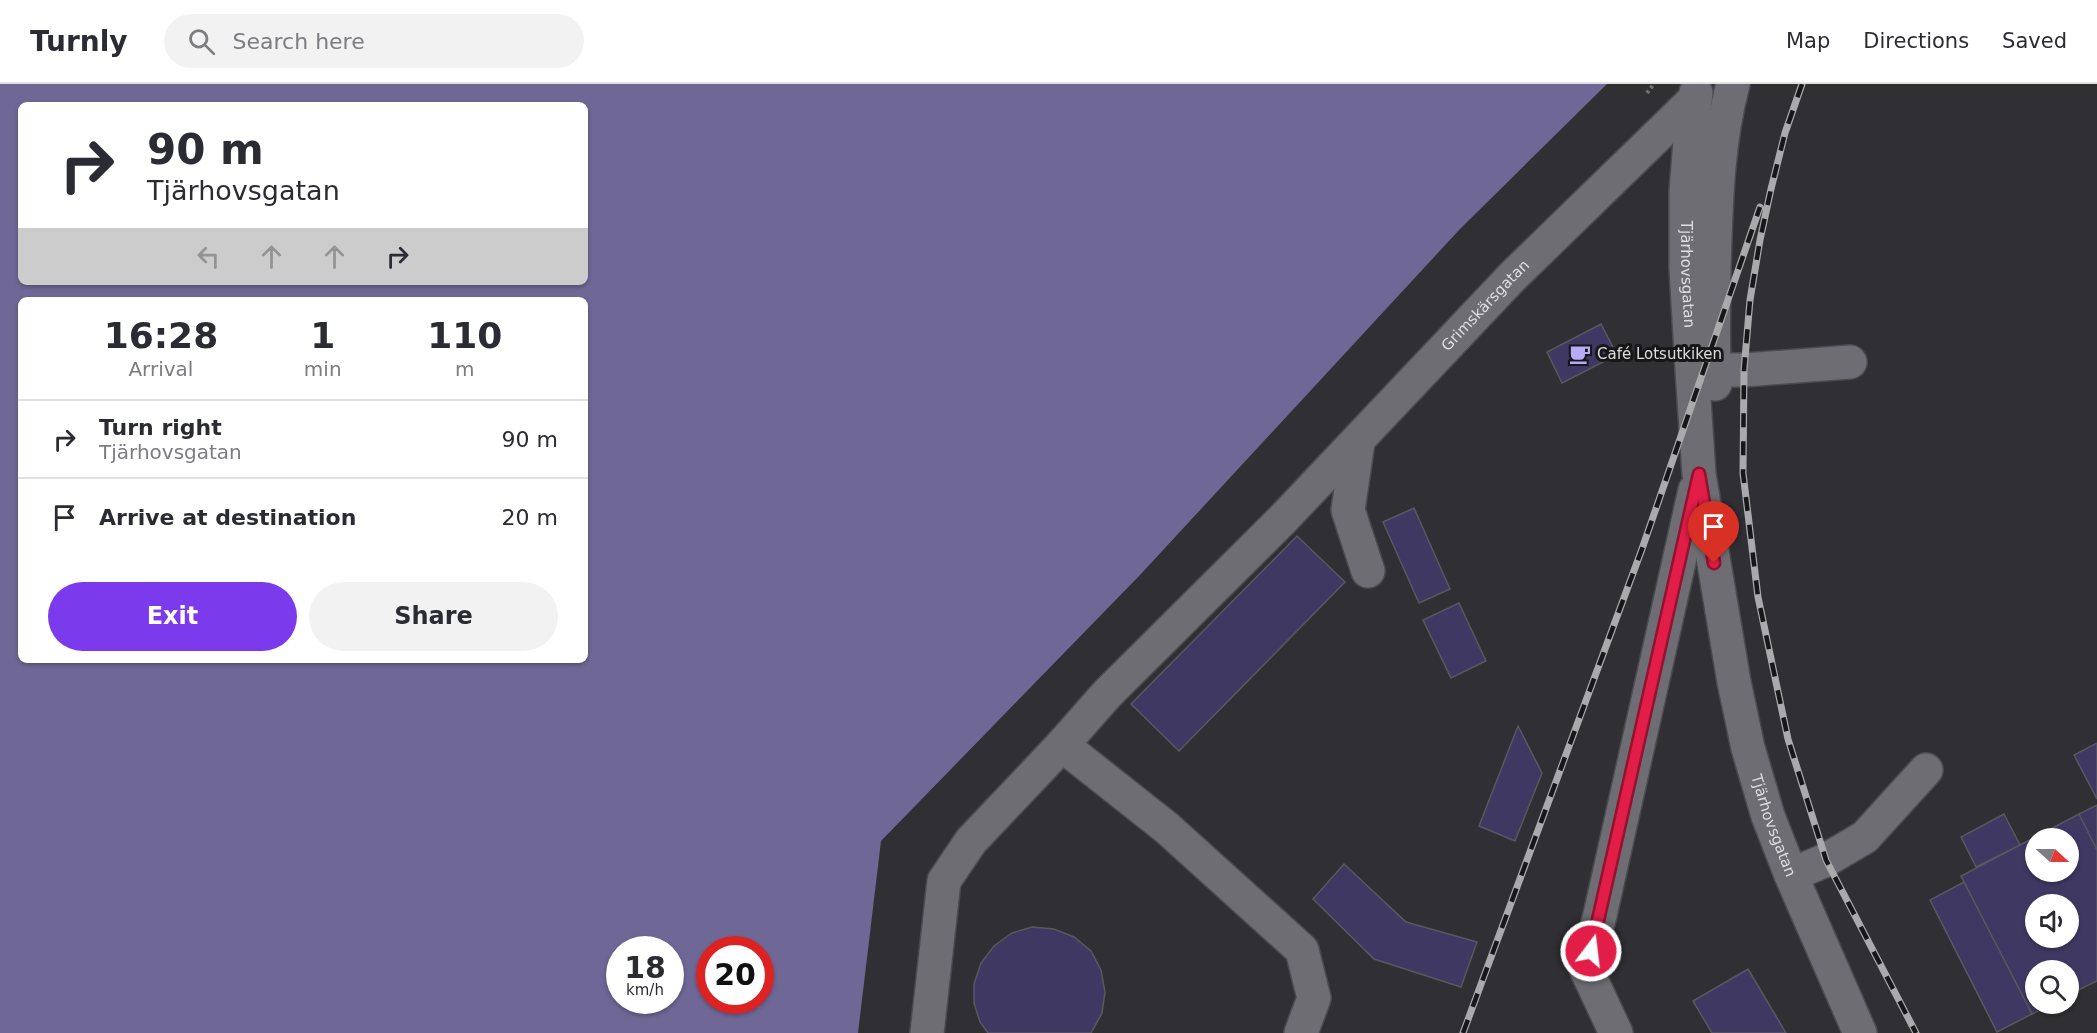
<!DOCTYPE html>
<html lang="en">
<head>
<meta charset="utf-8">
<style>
  body { margin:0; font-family:"DejaVu Sans",sans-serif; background:#f2f2f3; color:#2b2b33; height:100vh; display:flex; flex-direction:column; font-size:22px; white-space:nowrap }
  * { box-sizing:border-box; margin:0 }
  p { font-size:20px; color:#7c7c81 }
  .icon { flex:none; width:33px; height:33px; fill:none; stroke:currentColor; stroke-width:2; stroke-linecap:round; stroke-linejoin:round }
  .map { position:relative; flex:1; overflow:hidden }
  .details { position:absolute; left:18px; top:213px; width:570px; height:366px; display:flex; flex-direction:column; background:#fff; border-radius:9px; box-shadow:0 2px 4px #0004 }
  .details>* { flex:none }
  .guide { position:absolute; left:18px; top:18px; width:570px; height:183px; border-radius:9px; box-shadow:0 2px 4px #0004; background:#fff; color:#2b2b33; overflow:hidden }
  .needle { width:39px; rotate:111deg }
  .fabs { position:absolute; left:2025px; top:744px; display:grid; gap:12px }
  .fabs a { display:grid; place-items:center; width:54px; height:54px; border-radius:50%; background:#fff; box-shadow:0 2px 4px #0004; font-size:30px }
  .speed { position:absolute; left:606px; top:852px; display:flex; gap:12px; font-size:30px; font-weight:700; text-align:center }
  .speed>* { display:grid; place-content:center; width:78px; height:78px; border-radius:50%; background:#fff; box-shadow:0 2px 4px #0004; line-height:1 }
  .speed small { font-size:15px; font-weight:400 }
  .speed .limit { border:9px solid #d22; background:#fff; color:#111 }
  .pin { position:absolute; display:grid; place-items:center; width:51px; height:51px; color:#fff; margin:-62px -26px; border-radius:50% 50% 50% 0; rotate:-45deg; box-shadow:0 0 6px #0007 }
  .pin .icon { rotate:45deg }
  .me { position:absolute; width:66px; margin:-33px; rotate:15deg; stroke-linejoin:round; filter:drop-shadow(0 0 4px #0008) }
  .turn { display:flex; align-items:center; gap:21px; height:126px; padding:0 30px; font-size:27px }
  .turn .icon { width:78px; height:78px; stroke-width:2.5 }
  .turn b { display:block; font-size:42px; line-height:51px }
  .lanes { display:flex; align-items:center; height:57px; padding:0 30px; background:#0003; justify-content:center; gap:30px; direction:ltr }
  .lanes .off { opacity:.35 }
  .eta { display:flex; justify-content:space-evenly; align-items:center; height:102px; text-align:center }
  .eta b { font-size:36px; font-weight:600; line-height:42px }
  .cta { display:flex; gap:12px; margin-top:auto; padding:12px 30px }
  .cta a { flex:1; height:69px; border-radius:36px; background:#7c3aed; color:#fff; font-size:24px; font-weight:600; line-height:69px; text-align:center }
  .cta a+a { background:#f2f2f3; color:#2b2b33 }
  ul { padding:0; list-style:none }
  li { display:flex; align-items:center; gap:18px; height:78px; padding:0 30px; border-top:2px solid #e1e1e2 }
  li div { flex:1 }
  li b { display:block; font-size:22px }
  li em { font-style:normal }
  header { display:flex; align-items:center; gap:36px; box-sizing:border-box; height:84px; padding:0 30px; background:#fff; border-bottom:2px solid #e1e1e2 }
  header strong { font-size:28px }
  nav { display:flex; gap:33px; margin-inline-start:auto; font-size:21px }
  .search { width:420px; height:54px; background:#f2f2f3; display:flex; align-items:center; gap:15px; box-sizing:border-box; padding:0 21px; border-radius:33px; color:#7c7c81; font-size:22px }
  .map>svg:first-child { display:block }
  .water { fill:#6f6896; fill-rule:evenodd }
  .building { fill:#3f3862; stroke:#59585e; stroke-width:1.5; fill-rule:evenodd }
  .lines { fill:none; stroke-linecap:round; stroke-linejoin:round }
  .minor-casing { stroke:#4b4b4f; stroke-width:36 }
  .path { stroke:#6f6f74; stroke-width:4; stroke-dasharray:3 3; stroke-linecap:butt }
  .minor { stroke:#6e6d73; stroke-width:33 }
  .rail-casing { stroke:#aaaaad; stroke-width:7 }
  .rail { stroke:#171719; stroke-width:4.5; stroke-dasharray:14; stroke-linecap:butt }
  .route-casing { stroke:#92132f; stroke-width:15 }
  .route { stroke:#e11d48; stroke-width:10 }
  .labels { text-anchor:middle; stroke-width:6; stroke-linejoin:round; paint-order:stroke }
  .street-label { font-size:15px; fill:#dfdfe2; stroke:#171719 }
  .poi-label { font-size:15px; fill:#dfdfe2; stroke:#171719; text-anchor:start }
</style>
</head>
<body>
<header>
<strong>Turnly</strong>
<div class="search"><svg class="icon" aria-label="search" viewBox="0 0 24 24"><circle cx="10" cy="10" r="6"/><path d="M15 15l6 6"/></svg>Search here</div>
<nav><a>Map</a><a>Directions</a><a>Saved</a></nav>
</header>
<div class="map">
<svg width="2097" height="949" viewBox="0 0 2097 949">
  <rect width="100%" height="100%" fill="#2f2f34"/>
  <path class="water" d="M 0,0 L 1607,0 L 1460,145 L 1140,491 L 881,757 L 858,949 L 0,949 ZM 21,21 L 585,21 L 585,198 L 21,198 ZM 21,216 L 585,216 L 585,576 L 21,576 ZM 620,866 L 670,866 L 670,916 L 620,916 ZM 710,866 L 760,866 L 760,916 L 710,916 Z"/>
  <path class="building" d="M 1601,240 L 1617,271 L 1562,299 L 1547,268 Z
    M 1414,424 L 1450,505 L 1419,519 L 1383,438 Z
    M 1297,452 L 1345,498 L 1179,667 L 1131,620 Z
    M 1459,519 L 1486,577 L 1451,594 L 1423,536 Z
    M 1518,642 L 1542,689 L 1515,757 L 1479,742 Z
    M 2097,659 L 2097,715 L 2074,671 Z
    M 2097,721 L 2097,766 L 2079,730 Z
    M 2004,730 L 2020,761 L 1976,783 L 1961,753 Z
    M 2079,730 L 2097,766 L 2097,897 L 2068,911 L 2068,886 L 2036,886 L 2036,920 L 2053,920 L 2032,930 L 1961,792 ZM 2036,754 L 2068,754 L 2068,788 L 2036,788 ZM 2036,820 L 2068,820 L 2068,854 L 2036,854 Z
    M 1344,780 L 1406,838 L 1477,858 L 1461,903 L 1374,875 L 1313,815 Z
    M 1964,798 L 2032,930 L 1997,948 L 1930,816 Z
    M 1032,843 L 1054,845 L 1074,853 L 1091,867 L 1101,886 L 1105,908 L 1102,929 L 1091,949 L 988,949 L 980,938 L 974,919 L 974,900 L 981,879 L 994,862 L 1012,849 Z
    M 1748,885 L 1786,949 L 1712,949 L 1693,917 Z"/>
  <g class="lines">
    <defs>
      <g id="minor">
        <path id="s1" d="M 1696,9 L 1690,57 L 1686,108 L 1686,184 L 1692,286 L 1699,390 L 1734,598 L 1748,664 L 1768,732 L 1791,791 L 1860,949"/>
        <path d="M 1694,286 L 1744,286 L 1850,278"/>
        <path d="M 1715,300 C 1712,261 1714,223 1714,184 C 1716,122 1717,60 1733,0"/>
        <path d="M 1358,358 L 1348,426 L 1368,487"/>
        <path d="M 1062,661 L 1167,744 L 1302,866 L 1314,914 L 1301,949"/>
        <path d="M 1791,791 L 1826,776 L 1865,753 L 1926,686"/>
        <path id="s2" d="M 927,949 L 944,797 L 971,757 L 1062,661 L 1107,610 L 1283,435 L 1512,193 L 1694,16"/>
        <path d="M 1616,949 L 1586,885 L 1600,831 L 1695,406"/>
      </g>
    </defs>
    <use href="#minor" class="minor-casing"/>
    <path class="path" d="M 1647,9 L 1654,0"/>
    <use href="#minor" class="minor"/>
    <defs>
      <path id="rail" d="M 1802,0 L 1785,49 L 1771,105 L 1760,156 L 1750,216 L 1744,286 L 1743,389 L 1758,513 L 1788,655 L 1826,776 L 1916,949
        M 1463,949 L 1642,465 L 1760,123"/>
    </defs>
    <use href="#rail" class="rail-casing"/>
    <use href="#rail" class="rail"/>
  </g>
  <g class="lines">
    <defs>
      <path id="route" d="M 1591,867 L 1699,390 L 1714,479"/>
    </defs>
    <use href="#route" class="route-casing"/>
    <use href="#route" class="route"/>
  </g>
  <defs>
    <symbol id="cafe-bare" viewBox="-9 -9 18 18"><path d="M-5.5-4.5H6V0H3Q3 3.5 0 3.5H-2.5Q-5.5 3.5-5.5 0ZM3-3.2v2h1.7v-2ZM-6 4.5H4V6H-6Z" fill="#b7abf8" stroke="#171719" stroke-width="2.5" paint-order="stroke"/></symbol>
  </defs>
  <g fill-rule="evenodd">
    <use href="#cafe-bare" x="1565" y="255" width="30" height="30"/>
  </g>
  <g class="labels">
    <g class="street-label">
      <text dy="5" stroke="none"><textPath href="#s1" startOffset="182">Tjärhovsgatan</textPath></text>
      <text dy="5" stroke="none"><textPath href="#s2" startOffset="944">Grimskärsgatan</textPath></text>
      <text dy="5" stroke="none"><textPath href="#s1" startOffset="742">Tjärhovsgatan</textPath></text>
    </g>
    <g class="poi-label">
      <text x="1597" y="275">Café Lotsutkiken</text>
    </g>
  </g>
</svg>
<div class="fabs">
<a><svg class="needle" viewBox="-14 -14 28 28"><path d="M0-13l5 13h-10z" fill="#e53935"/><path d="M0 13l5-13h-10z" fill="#7c7c81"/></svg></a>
<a><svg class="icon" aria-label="sound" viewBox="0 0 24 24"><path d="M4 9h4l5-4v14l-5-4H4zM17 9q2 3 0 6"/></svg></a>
<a><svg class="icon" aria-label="search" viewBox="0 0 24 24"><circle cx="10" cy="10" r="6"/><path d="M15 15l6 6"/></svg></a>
</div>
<div class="speed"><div>18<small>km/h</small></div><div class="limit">20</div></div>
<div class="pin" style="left:1714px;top:479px;background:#d93025"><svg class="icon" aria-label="arrive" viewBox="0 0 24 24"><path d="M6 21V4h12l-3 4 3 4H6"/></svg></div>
<svg class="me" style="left:1591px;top:867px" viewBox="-20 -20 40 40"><circle r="17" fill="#e11d48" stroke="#fff" stroke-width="3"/><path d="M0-11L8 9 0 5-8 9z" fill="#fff"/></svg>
<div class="guide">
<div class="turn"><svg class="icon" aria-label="right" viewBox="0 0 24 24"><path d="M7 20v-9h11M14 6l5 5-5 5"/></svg><div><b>90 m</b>Tjärhovsgatan</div></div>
<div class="lanes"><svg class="icon off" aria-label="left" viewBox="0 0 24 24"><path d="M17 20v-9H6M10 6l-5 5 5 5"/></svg><svg class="icon off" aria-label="ahead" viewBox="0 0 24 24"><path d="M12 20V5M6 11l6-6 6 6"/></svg><svg class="icon off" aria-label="ahead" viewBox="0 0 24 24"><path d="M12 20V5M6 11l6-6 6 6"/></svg><svg class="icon" aria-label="right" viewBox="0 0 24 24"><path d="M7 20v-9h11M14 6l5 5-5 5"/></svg></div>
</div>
<section class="details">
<div class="eta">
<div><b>16:28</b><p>Arrival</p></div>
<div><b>1</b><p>min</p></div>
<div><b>110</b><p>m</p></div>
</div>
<ul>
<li><svg class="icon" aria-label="right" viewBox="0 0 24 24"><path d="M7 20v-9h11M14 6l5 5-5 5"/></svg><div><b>Turn right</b><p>Tjärhovsgatan</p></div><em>90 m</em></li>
<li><svg class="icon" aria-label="arrive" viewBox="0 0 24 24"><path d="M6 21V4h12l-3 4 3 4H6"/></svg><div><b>Arrive at destination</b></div><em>20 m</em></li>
</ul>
<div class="cta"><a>Exit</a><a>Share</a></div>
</section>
</div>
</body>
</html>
